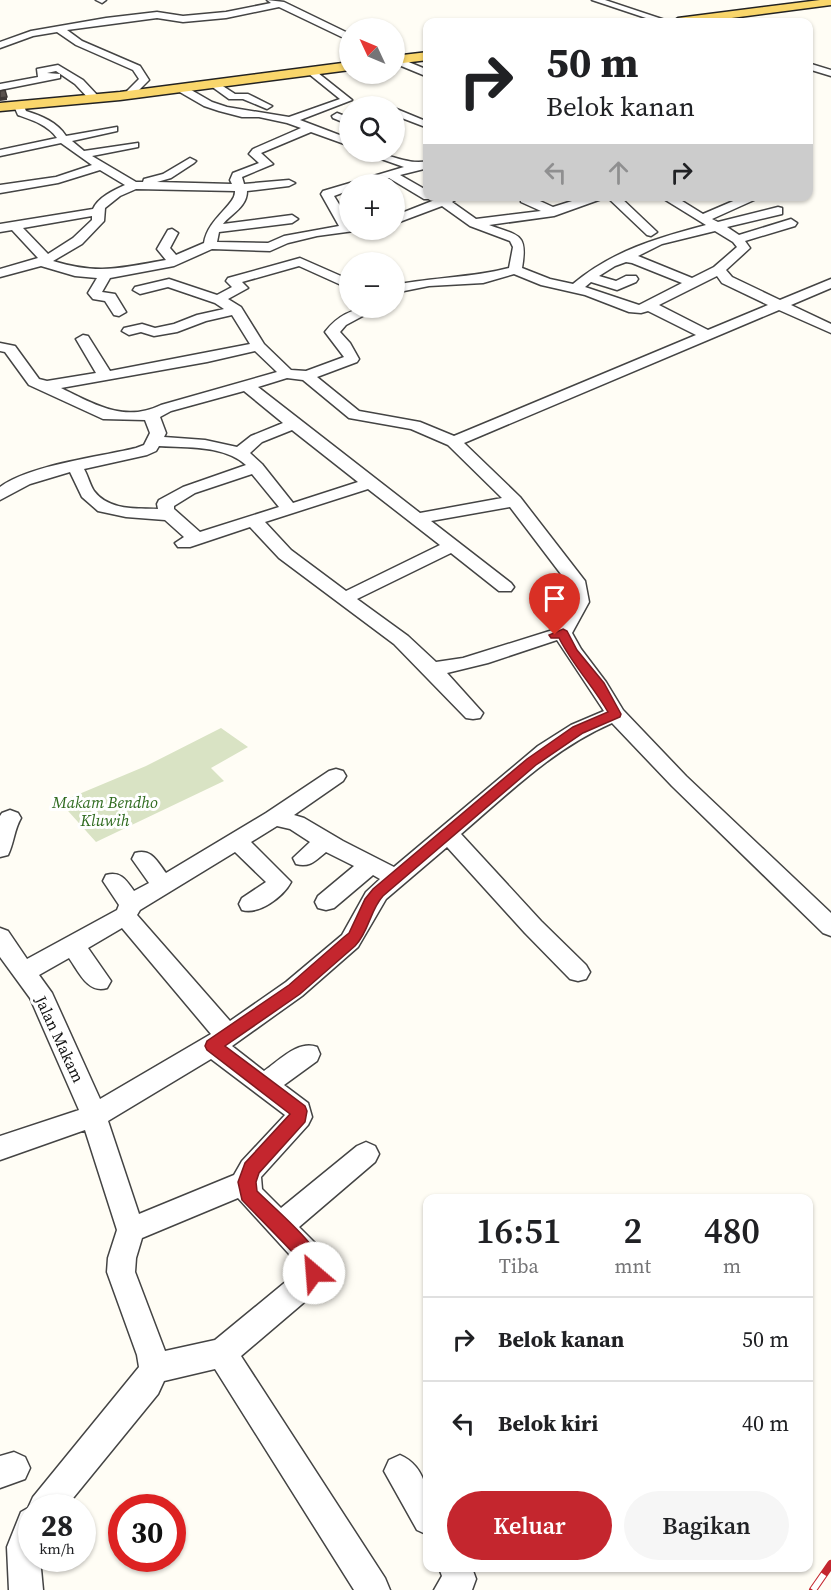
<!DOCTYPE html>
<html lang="id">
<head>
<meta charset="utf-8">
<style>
  body { margin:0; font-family:"Source Serif 4",serif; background:#f6f6f6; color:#202124; height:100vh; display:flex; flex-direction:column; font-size:22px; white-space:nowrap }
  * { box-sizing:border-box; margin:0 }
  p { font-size:20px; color:#757577 }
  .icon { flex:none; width:33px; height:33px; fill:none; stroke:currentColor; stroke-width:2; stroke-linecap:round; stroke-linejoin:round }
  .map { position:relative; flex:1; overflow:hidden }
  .panel { position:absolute; left:423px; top:1194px; width:390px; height:378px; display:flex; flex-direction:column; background:#fff; border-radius:12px; box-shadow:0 2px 4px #0004 }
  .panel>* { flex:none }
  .top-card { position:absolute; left:423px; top:18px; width:390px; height:183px; border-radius:12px; box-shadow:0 2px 4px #0004; background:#fff; color:#202124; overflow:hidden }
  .needle { width:39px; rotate:314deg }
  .tools { position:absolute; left:339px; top:18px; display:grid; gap:12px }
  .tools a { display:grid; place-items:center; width:66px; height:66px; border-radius:50%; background:#fff; box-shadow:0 2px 4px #0004; font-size:30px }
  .speed { position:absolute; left:18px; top:1494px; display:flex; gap:12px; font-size:30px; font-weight:700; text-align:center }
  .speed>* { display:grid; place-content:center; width:78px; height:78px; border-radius:50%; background:#fff; box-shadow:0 2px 4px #0004; line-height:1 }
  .speed small { font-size:15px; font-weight:400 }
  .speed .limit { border:9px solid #d22; background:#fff; color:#111 }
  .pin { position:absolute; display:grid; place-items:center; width:51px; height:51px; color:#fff; margin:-62px -26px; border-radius:50% 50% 50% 0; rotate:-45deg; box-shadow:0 0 6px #0007 }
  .pin .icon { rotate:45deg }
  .me { position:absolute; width:66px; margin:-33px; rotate:333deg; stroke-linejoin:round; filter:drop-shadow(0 0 4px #0008) }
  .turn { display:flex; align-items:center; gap:21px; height:126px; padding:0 24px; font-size:27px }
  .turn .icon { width:78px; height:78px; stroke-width:2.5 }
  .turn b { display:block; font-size:42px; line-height:51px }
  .lanes { display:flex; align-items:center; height:57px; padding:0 24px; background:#0003; justify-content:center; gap:30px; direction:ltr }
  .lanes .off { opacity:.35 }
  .eta { display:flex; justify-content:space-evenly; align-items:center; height:102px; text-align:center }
  .eta b { font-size:36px; font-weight:600; line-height:42px }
  .button { display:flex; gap:12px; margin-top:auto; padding:12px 24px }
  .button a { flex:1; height:69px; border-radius:36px; background:#c4262e; color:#fff; font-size:24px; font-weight:600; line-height:69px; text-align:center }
  .button a+a { background:#f6f6f6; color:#202124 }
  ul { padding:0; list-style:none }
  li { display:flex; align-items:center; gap:18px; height:84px; padding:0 24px; border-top:2px solid #e0e0e0 }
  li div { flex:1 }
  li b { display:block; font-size:22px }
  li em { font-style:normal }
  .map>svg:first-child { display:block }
  .cemetery { fill:#d9e3c4 }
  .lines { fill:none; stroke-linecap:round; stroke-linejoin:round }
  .minor-casing { stroke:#444; stroke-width:3 }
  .major-casing { stroke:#222; stroke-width:3 }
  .minor { fill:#fff; fill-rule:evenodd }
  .major { fill:#f9d66b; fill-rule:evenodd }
  .rail-casing { stroke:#c4262e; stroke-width:8 }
  .rail { stroke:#fff; stroke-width:6; stroke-dasharray:19; stroke-linecap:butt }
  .shaded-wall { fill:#3f3936 }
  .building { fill:#5a524d; stroke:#3f3936; stroke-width:1.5 }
  .route { fill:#c4262e; stroke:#7f191e; stroke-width:1.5 }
  .labels { text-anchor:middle; stroke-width:6; stroke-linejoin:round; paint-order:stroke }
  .park-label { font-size:16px; font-style:italic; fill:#2f6b1f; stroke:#fff }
  .street-label { font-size:16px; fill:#111; stroke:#fff }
</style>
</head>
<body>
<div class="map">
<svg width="831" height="1590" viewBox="0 0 831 1590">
  <rect width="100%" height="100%" fill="#fffdf5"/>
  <path class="cemetery" d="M 221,728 L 248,747 L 211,768 L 224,781 L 96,842 L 60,802 L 146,766 Z"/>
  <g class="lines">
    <defs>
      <path id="minor" d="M 96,0 L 106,0 L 102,3 Z
        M 267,0 L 284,2 L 350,34 L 350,41 L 279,7 L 226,18 L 183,22 L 157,18 L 67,30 L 82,41 L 140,66 L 149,80 L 137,92 L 136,97 L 128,97 L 127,91 L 139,79 L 133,70 L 76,45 L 57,32 L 33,36 L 0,48 L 0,42 L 31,31 L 106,18 L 157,12 L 183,16 L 226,12 L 271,3 Z
        M 592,0 L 605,0 L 671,22 L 658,22 Z
        M 394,56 L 428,70 L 428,77 L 394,63 Z
        M 808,63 L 831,70 L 831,76 L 808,69 Z
        M 58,65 L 83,80 L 99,97 L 99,101 L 91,101 L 75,84 L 56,71 L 47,73 L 60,74 L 60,78 L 0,90 L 0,84 L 38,77 L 37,69 Z
        M 313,69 L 352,100 L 300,120 L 350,139 L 350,146 L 311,132 L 261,153 L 273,164 L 242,177 L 244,184 L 289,180 L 295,183 L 289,186 L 247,191 C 247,207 232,213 223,224 L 292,215 L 298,219 L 292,223 L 219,232 L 217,242 L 268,243 L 284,236 L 339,226 L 321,194 L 323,191 L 404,167 L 367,154 L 366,152 C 388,152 407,166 428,161 L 428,168 L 400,175 L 428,191 L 428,196 L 434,196 L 432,199 L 424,199 L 389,178 L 366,184 L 350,184 L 350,190 L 334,196 L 350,222 L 350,230 L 354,231 L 317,236 L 288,243 L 270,251 L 212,249 L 174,266 L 110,278 L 102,292 L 115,294 L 126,312 L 119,316 L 114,315 L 105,301 L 93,299 L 88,293 L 97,278 L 75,276 L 41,266 L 0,277 L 0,269 L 38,258 L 12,230 L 0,232 L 0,224 L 93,209 C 98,197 114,190 125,185 L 100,170 L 58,183 L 0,193 L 0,185 L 56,177 L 92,165 L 61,143 L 0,156 L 0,150 L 57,138 C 48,125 32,120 18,115 L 14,106 L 15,104 L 23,104 L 26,111 C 42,116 57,122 66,136 L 117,127 L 117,131 L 72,141 L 84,151 L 138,143 L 138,147 L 92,156 L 136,182 L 143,182 L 144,179 L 163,174 L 190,158 L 196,161 L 194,163 L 171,178 L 157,182 L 232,184 L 230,180 L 233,173 L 259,163 L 249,154 L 253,149 L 301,128 L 287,123 L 259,117 L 242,117 L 219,111 L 204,106 L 178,91 L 178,87 L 186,87 L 212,102 L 227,107 L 289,117 L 340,99 L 309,74 L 308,72 ZM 136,189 L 235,191 C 236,205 208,218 204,243 L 176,255 L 170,248 L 178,233 L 172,229 L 168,230 L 157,249 L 166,260 C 119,268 99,275 53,261 L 82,244 L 104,221 L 105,208 L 120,196 ZM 92,216 L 92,220 L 73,238 L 48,254 L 23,228 Z
        M 215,81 L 235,94 L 248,94 L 272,106 L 267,109 L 243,99 L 229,99 L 211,86 L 210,84 Z
        M 394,108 L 428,122 L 428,128 L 394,115 Z
        M 337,113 L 350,118 L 350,125 L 333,118 L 332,116 Z
        M 445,196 L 461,196 L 452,202 L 476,219 L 541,211 L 521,202 L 521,196 L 529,196 L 553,207 L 588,196 L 619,196 L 657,232 L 651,236 L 647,235 L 607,197 L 554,216 L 489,225 C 519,236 528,233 522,268 L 550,279 L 573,284 C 612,251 657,238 706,225 L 659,196 L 674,196 L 703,214 L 745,196 L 763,196 L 712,219 L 718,222 L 778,207 L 782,208 L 782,214 L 727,227 L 739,235 L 791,219 L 797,223 L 795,226 L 745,241 L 750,248 L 726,270 L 732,277 L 780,300 L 831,279 L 831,288 L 791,305 L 831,324 L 831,333 L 779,310 L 464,443 L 520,497 L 585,581 L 589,602 L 572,633 L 581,649 L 606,682 L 623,710 L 686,776 L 831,913 L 831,936 L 823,933 L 672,786 L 612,723 C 554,748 509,793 461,834 L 541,921 L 586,965 L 590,972 L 586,979 L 578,981 L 570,979 L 525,933 L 447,847 L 386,899 L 358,947 L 302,996 L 232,1046 L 264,1071 C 280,1060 298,1040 317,1047 L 320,1054 L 317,1061 L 284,1085 L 308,1103 L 312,1117 L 308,1125 L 261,1177 L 262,1189 L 281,1208 L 357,1146 L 366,1142 L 375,1146 L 379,1154 L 375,1162 L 299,1227 L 320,1248 L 329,1267 L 322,1287 L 241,1356 L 385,1578 L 390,1590 L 354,1590 L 215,1369 L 164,1381 L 158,1394 L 65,1508 L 32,1508 L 32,1558 L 40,1558 L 43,1590 L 9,1590 L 7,1547 L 21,1512 L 28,1508 L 33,1497 L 139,1367 L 137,1355 L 107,1272 L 108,1258 L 117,1230 L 85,1130 L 0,1160 L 0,1136 L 79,1110 L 30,998 L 0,957 L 0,928 L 8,931 L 27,959 L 117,910 L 119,905 L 103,881 L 106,875 C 121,871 126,880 134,891 L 149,883 L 132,859 L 135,853 C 151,848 157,861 166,873 L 266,813 L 329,771 L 336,769 L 343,771 L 346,776 L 343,781 L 294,815 L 304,818 L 343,841 L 394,867 L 538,746 L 571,725 L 604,711 L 557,640 L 488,663 L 447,673 L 483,713 L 480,718 L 473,719 L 466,718 L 394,644 L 279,558 L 250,527 L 190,547 L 178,547 L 175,543 L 184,537 L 165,520 L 126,517 L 98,511 L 82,497 L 70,472 L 30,484 L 0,500 L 0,487 C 29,465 100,457 136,448 L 144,445 L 150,433 L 145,420 L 103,419 L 29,385 L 5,352 L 0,351 L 0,343 L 15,346 L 39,379 L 47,381 L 96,373 L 76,339 L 83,335 L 88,336 L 110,371 L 250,344 L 232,315 L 206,321 L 177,332 L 154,336 L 141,332 L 129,335 L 122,331 L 124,328 L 142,324 L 155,328 L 174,324 L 197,315 L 224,309 L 215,303 L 168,287 L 140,294 L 133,290 L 135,287 L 169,279 L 217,295 L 232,287 L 226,281 L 228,278 L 300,258 L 350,280 L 350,289 L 299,266 L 242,282 L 248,288 L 228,299 L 241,307 L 264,344 L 291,370 L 306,371 L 344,357 L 325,332 C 338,315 353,308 373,308 L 372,311 L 346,325 L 340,332 L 350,343 L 359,359 L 357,362 L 317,377 L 359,411 L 420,422 L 454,436 L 696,335 L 648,311 L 641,313 L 629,312 L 585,295 L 541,285 L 514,274 L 483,283 L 429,286 L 394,293 L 394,285 C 433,277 471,278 509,268 L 513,247 L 510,241 L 470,226 L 442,206 L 394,224 L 394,216 ZM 715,231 L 733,242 L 737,247 L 714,267 L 692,278 L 638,256 L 662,244 ZM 626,262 L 632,263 L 682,283 L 639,305 L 585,287 L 591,282 L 617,290 L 636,282 L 638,279 L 636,276 L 626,276 L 616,281 L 599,276 L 615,266 ZM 717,276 L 722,283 L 768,305 L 708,330 L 659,305 ZM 255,351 L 277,372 L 161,405 C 124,423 94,404 61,388 L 207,362 ZM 287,378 L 303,380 L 349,418 L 411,429 L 448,445 L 502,498 L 420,513 L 258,387 ZM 244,391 L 283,423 L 251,436 L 237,447 L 205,440 L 164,437 L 166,433 L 160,417 L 171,411 ZM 292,430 L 358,482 L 293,503 L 262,464 L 250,453 L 262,442 ZM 159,446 C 187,448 224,445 246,465 L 183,487 L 159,500 L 157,504 L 158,509 C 137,508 109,511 94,491 C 90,485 88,476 84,469 L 147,455 L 156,451 ZM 252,474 L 279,507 L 200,532 L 174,509 L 174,506 L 195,493 ZM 368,489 L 440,545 L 346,591 L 291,550 L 265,522 ZM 510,507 L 567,582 L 571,602 L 556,629 L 463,658 L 436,662 L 408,636 L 357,599 L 451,553 L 499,591 L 511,591 L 514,587 L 511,583 L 431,521 ZM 277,826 L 290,829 L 310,842 L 293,858 L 296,864 C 310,868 316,860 326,852 L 354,866 L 318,896 L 315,902 L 318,908 L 326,910 L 334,908 L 373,875 L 380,879 L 366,892 L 342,935 L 286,982 L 230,1021 L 137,915 L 140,910 L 235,852 L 266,882 L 242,898 L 239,904 L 242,910 C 259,915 283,897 291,882 L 251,842 ZM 122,928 L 211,1034 L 100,1099 L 52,993 L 39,975 L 69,958 C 79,972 88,994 107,988 L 111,981 L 88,948 ZM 211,1059 L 285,1115 L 242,1161 L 234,1175 L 139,1214 L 108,1121 ZM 238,1198 L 300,1266 L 300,1270 L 215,1340 L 165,1351 L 135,1272 L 136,1258 L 142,1238 Z
        M 10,810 L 18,813 L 21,818 C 14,830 14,843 8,855 L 0,857 L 0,816 L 2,813 Z
        M 14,1452 L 25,1457 L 30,1468 L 25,1479 L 0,1488 L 0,1456 Z
        M 400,1455 C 432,1469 428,1506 428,1535 L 417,1530 L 384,1471 L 389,1460 Z
        M 439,1568 L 472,1568 L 476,1579 L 472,1590 L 434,1590 L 442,1576 Z"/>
      <path id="major" d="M 820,0 L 831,0 L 831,5 L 701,22 L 672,22 L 678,18 Z
        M 428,52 L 428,60 L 394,64 L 394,56 Z
        M 350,62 L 350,70 L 120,100 L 0,111 L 0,103 L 120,92 Z"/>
    </defs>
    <use href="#minor" class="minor-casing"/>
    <use href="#major" class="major-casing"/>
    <use href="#minor" class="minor"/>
    <use href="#major" class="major"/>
    <defs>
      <path id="rail" d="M 813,1590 L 831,1564"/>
    </defs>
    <use href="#rail" class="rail-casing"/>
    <use href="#rail" class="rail"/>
  </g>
  <path class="shaded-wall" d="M 7,97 L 7,100 L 0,101 L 0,98 Z"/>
  <path class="building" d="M 5,90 L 7,97 L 0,98 L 0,91 Z"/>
  <path class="route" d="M 563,629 L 567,631 L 577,650 L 604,683 L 621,714 L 620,717 L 583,733 L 536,765 L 383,896 C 370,910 369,932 355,946 L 300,994 L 225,1046 L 305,1106 L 307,1111 L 305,1122 L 259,1173 L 256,1182 L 257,1191 C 273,1207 318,1245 323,1265 C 324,1270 322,1274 320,1279 L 314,1281 L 307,1279 L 303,1263 L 242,1200 L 238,1182 L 245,1163 L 290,1114 L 207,1050 L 205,1046 L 207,1041 L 289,985 L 344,937 L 349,933 L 365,899 L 373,889 L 527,759 L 573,727 L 608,712 C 593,686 572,664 559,638 L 551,638 L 549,635 Z"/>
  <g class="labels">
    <g class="park-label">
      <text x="105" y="808">Makam Bendho<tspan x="105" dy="18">Kluwih</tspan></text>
    </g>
    <g class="street-label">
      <text transform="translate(60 1039) rotate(65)" y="6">Jalan Makam</text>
    </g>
  </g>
</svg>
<div class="tools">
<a><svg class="needle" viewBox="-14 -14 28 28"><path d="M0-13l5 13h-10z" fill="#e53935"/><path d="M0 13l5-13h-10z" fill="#757577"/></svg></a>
<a><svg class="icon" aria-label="search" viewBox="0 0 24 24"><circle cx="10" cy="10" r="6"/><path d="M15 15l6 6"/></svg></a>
<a>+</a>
<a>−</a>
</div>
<div class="speed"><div>28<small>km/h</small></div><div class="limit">30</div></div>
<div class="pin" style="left:555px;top:635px;background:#d93025"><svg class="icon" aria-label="arrive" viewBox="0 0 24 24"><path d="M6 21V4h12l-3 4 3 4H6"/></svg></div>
<svg class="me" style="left:314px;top:1273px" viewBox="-20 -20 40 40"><circle r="19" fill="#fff"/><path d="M0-13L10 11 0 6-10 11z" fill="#c4262e"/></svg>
<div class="top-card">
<div class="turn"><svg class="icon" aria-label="right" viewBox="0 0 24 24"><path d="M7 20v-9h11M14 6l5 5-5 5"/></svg><div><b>50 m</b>Belok kanan</div></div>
<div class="lanes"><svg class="icon off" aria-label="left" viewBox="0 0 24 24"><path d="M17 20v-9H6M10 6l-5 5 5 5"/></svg><svg class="icon off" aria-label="ahead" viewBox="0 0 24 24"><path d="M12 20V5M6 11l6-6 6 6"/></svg><svg class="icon" aria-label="right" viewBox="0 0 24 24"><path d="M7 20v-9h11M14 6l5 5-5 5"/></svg></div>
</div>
<section class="panel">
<div class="eta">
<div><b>16:51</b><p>Tiba</p></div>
<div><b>2</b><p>mnt</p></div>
<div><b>480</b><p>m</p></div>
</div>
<ul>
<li><svg class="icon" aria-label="right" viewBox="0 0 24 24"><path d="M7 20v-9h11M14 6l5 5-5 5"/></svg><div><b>Belok kanan</b></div><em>50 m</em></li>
<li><svg class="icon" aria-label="left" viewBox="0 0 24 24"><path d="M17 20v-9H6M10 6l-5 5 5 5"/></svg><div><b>Belok kiri</b></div><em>40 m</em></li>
</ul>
<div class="button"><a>Keluar</a><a>Bagikan</a></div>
</section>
</div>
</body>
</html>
